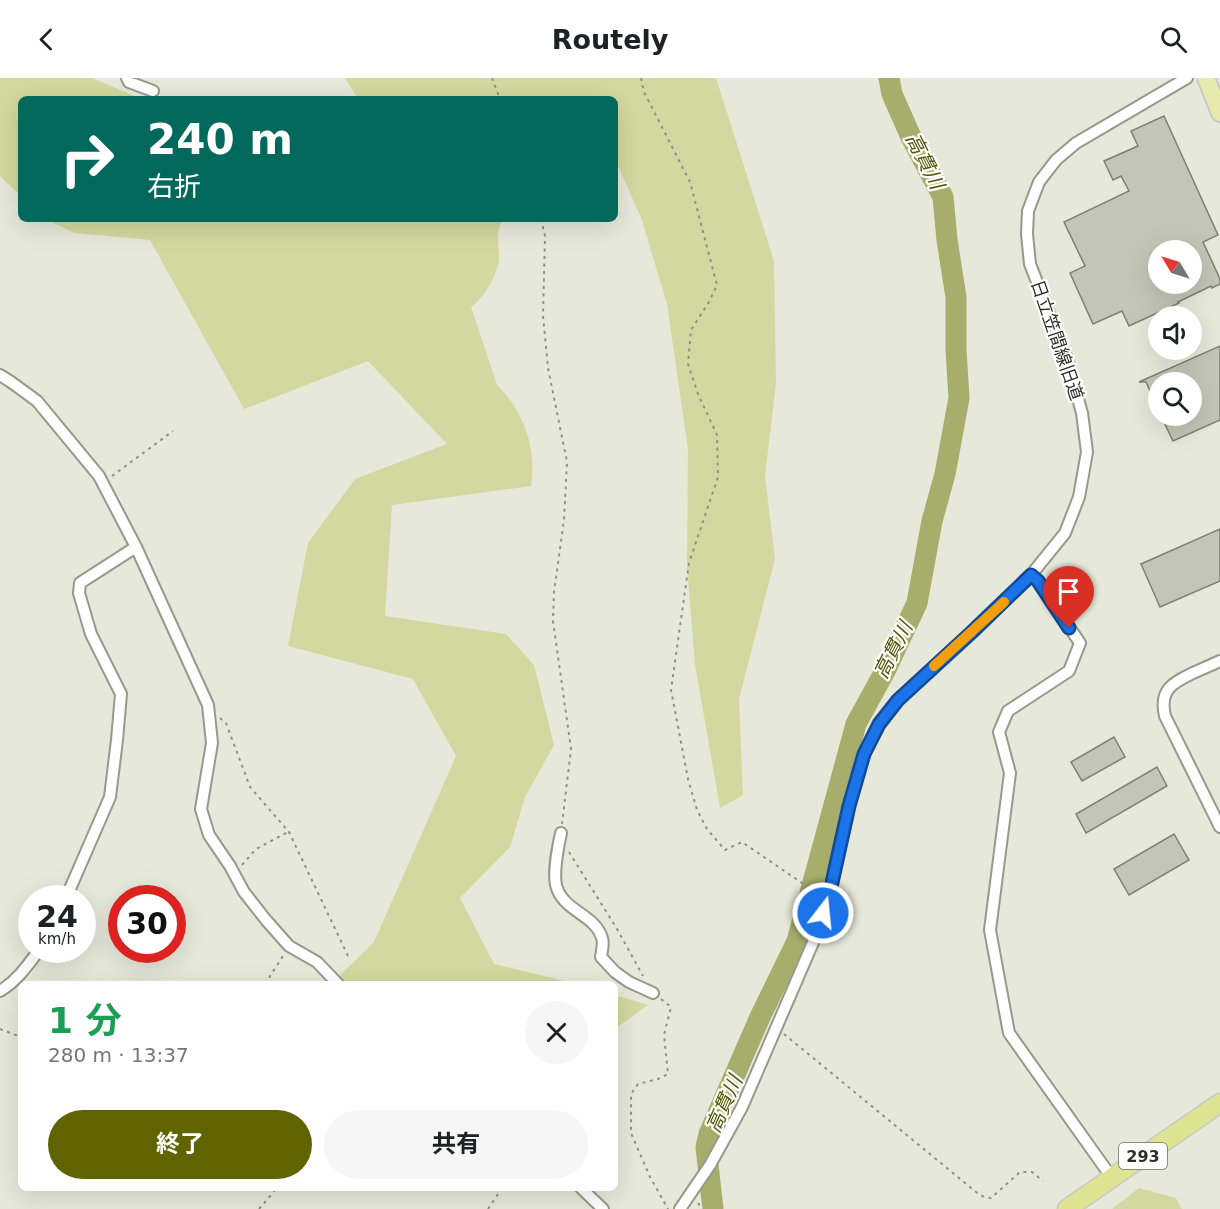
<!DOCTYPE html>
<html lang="ja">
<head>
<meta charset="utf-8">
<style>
  body { margin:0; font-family:"DejaVu Sans","Noto Sans JP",sans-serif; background:#f6f6f6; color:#202124; height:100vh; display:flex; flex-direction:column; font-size:22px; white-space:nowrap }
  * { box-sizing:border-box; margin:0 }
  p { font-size:20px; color:#757577 }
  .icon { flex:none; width:33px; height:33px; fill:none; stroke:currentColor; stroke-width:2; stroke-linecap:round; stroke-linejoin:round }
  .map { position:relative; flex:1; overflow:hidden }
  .details { position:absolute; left:18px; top:903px; width:600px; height:210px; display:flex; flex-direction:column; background:#fff; border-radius:9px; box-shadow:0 6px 24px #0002 }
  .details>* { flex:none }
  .hud { position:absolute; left:18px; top:18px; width:600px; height:126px; border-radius:9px; box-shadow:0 6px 24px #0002; background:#00695c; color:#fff; overflow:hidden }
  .needle { width:39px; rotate:308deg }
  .controls { position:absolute; left:1148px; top:162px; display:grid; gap:12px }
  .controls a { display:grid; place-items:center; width:54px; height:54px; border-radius:50%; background:#fff; box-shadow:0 6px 24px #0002; font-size:30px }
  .speed { position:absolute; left:18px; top:807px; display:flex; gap:12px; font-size:30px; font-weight:700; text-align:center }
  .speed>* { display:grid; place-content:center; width:78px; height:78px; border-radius:50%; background:#fff; box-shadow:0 6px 24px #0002; line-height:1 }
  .speed small { font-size:15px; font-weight:400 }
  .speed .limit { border:9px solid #d22; background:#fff; color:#111 }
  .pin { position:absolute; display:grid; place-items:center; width:51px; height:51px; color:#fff; margin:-62px -26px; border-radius:50% 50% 50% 0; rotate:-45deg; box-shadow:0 0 6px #0007 }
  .pin .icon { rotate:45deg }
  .me { position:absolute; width:66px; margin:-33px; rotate:16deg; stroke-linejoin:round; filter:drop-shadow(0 0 4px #0008) }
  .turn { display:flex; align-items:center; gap:21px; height:126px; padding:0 30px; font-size:27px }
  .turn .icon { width:78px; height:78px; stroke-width:2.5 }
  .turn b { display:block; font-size:42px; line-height:51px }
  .round { display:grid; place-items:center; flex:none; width:63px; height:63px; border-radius:32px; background:#f6f6f6 }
  .summary { display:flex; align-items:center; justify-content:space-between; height:102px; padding:0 30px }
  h1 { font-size:36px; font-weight:700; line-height:45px; color:#1e9e55 }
  .button { display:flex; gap:12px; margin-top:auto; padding:12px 30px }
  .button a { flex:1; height:69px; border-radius:36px; background:#5f6400; color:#fff; font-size:24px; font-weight:700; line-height:69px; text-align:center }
  .button a+a { background:#f6f6f6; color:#202124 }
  header { display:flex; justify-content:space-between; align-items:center; height:78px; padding:0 30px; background:#fff; font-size:27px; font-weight:700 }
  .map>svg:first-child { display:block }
  .green { fill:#d2d89f }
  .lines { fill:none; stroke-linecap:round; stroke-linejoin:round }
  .river { stroke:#a7ae6b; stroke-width:21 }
  .building { fill:#c3c5b6; stroke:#7e8072; stroke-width:1.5; fill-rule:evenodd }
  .minor-casing { stroke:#97998b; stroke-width:14 }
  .primary-casing { stroke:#c9c9c7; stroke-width:20 }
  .trunk-casing { stroke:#c9c9c7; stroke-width:21 }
  .path { stroke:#8f9086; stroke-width:2; stroke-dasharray:3 4.5; stroke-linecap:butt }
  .minor { stroke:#fff; stroke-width:10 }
  .primary { stroke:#e6ebad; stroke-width:16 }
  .trunk { stroke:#dee492; stroke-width:18 }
  .route-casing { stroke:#114b97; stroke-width:15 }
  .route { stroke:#1a73e8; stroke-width:10 }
  .slow { stroke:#f59e0b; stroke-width:10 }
  .labels { text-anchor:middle; stroke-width:4.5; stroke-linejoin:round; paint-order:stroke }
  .shield { fill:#fff; stroke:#6d6d69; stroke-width:1.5 }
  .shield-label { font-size:16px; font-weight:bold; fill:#2e2e29 }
  .street-label { font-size:18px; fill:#2e2e29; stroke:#fff }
  .water-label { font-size:20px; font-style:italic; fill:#515503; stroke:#fff }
</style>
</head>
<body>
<header><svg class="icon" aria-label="back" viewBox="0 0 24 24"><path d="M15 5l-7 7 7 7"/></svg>Routely<svg class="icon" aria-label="search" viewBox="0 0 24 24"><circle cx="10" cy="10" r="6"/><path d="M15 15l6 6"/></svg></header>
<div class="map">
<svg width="1220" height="1131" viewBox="0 0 1220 1131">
  <rect width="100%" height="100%" fill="#e6e8d9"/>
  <path class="green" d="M 0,0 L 92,0 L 142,21 L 21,21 L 21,118 L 0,98 Z
    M 345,0 L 716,0 L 774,183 L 776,305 L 765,398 L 775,481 L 739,621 L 743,717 L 720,730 L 695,586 L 687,488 L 688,371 L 667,226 L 642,142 L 615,81 L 615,21 L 358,21 Z
    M 45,141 L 503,141 C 495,156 499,162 499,179 C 499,195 484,220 471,229 L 497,307 C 524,333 537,371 531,408 L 392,427 L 385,538 L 506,556 L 534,587 L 554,667 L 525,719 L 510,769 L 460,820 L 494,886 L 577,906 L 331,906 L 374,864 L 456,678 L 413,601 L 288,568 L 308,465 L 355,401 L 447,366 L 368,283 L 244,331 L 150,162 L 75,155 Z
    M 615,917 L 648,927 L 615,951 Z
    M 1139,1110 L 1176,1120 L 1182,1131 L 1112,1131 Z"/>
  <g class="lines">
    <path class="river" d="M 713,1131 L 706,1069 L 709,1056 L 760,939 L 797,863 L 856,646 L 885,593 L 917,525 L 932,443 L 945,396 L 959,320 L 956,272 L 956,219 L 947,162 L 943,119 L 911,59 L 892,16 L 889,0"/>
  </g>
  <path class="building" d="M 1164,38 L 1218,157 L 1203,164 L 1220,201 L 1220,206 L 1212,210 L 1211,208 L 1178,224 L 1179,225 L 1129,248 L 1122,233 L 1093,246 L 1070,195 L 1085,188 L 1064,144 L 1129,113 L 1121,98 L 1113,102 L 1104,83 L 1138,68 L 1131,53 ZM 1158,172 L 1191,172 L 1191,206 L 1158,206 Z
    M 1220,268 L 1220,342 L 1173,363 L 1161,338 L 1191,338 L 1191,304 L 1158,304 L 1158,331 L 1146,304 L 1139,304 Z
    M 1220,451 L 1220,503 L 1160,529 L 1141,486 Z
    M 1114,659 L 1125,679 L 1082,703 L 1071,684 Z
    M 1157,689 L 1167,708 L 1086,755 L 1076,736 Z
    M 1174,756 L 1189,782 L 1129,817 L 1114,791 Z"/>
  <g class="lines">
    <defs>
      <path id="minor" d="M 127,0 L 129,4 L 153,13
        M 0,297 L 11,304 L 37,323 L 99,398 L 136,469 L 208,627 L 212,665 L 201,731 L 209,757 L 230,788 L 244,814 L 266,842 L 289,868 L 317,884 L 338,906
        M 1031,497 L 1038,503 L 1080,565 L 1069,593 L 1008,633 L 999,654 L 1010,695 L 990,852 L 1009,955 L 1112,1100
        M 1220,583 C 1211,587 1202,591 1193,595 C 1172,605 1159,612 1165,638 L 1220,749
        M 561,755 C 558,769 553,792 556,807 C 562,833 595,836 602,860 C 604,865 602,872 601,879 L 615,894 L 629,904 L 653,915
        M 66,820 L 110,719 L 117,662 L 121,616 L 91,556 L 79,515 L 80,505 L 136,469
        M 0,913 C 17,903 28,887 39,872
        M 581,1110 L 603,1131
        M 680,1131 L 710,1087 L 742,1029 L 818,853 L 829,818 L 849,728 L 864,676 L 880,646 L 898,622 L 972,553 L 1031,497 L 1065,455 L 1079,419 L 1087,374 L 1082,335 L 1067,281 L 1030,186 L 1027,156 L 1028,133 L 1039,104 L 1056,82 L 1076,65 L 1187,0"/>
      <path id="primary" d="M 1206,0 L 1220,35"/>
      <path id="trunk" d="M 1067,1131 L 1220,1025"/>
    </defs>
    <use href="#minor" class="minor-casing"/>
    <use href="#primary" class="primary-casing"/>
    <use href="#trunk" class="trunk-casing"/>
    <path class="path" d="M 492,0 L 500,21
      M 641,0 L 644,14 L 690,104 L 717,207 L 709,224 L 691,252 L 688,286 L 698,316 L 717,357 L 718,399 L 689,485 L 671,612 L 688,701 L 697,732 L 707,751 L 725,772 L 742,764 L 802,805 L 821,814
      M 541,141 L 545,158 L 543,238 L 548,290 L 567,384 L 564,442 L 554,514 L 553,543 L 571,671 L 562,746
      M 112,398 L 173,353
      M 220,640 L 226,645 L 250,709 L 289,754 L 349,880
      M 569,774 L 617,851 L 643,898
      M 242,787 L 256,771 L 288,754
      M 265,906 L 283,878
      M 661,921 L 671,929 L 664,957 L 668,996 L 658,1001 L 638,1006 L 631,1016 L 631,1055 L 650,1099 L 668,1131
      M 0,951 L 21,959
      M 784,956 L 976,1114 L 984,1119 L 991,1120 L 1020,1094 L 1032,1094 L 1043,1103
      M 698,1125 L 702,1131
      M 259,1131 L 277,1110
      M 488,1131 L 502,1110"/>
    <use href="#minor" class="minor"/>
    <use href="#primary" class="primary"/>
    <use href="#trunk" class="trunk"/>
  </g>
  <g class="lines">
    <defs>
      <path id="route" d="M 823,835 L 829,818 L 849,728 L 864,676 L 879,646 L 898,622 L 972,554 L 1031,497 L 1038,503 L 1069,550"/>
    </defs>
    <use href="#route" class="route-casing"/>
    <use href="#route" class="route"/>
    <path class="slow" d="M 934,588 L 1004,524"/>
  </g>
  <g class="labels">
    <rect class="shield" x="1119" y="1065" width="48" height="26" rx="4.5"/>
    <g class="shield-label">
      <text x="1143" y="1084">293</text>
    </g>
    <g class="street-label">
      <text transform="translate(1057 262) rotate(71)" y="6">日立笠間線旧道</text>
    </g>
    <g class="water-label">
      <text transform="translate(925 83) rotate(63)" y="7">高貫川</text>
      <text transform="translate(893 572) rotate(-63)" y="7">高貫川</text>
      <text transform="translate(724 1026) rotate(-66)" y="7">高貫川</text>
    </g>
  </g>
</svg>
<div class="controls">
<a><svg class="needle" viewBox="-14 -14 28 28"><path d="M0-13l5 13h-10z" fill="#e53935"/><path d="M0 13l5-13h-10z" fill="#757577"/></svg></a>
<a><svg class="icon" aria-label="sound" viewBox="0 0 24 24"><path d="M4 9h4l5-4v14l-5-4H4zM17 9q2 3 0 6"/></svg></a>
<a><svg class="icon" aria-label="search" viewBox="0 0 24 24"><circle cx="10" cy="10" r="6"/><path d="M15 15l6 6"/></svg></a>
</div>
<div class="speed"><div>24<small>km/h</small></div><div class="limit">30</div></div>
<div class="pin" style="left:1069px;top:550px;background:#d93025"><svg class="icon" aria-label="arrive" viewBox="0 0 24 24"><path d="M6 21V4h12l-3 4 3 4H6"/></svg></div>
<svg class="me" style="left:823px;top:835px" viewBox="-20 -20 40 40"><circle r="17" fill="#1a73e8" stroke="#fff" stroke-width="3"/><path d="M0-11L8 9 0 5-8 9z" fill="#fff"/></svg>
<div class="hud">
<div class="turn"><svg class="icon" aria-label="right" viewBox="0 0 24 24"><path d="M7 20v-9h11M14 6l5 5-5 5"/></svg><div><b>240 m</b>右折</div></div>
</div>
<section class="details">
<div class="summary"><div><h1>1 分</h1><p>280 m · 13:37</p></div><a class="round"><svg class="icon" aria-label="close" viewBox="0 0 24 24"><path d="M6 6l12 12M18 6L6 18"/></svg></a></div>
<div class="button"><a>終了</a><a>共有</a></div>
</section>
</div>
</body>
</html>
